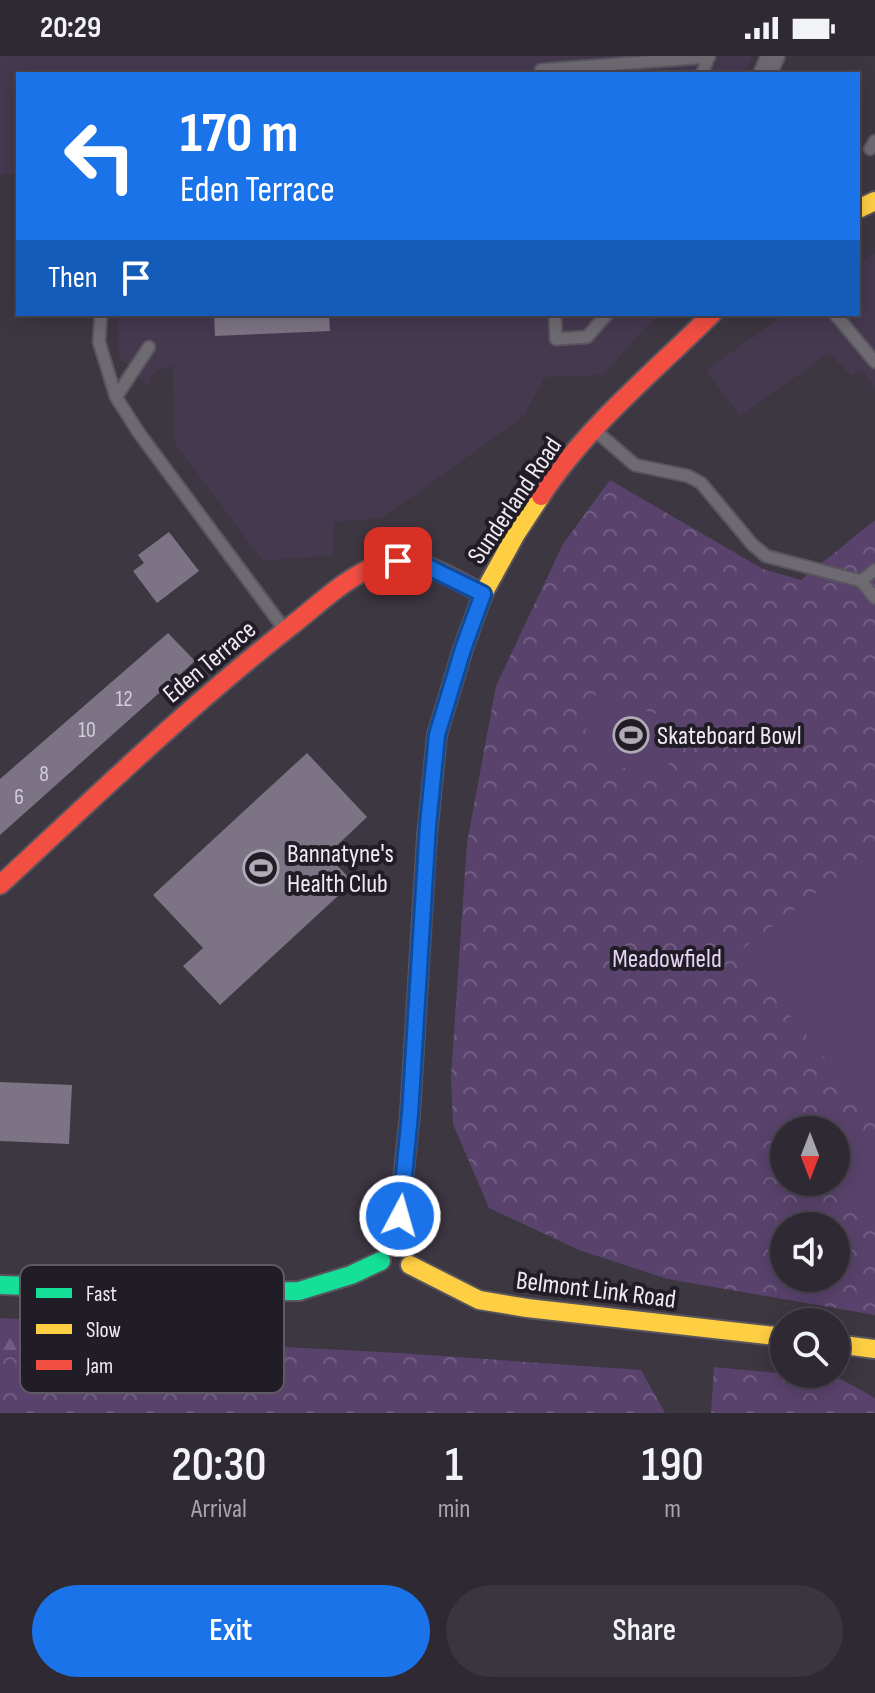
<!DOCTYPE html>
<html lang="en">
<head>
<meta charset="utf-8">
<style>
  body { margin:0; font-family:"Sofia Sans Condensed",sans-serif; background:#3a353e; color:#f1f3f6; height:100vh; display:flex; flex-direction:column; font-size:30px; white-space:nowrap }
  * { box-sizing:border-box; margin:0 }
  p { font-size:26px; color:#a7a6ac }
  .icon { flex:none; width:44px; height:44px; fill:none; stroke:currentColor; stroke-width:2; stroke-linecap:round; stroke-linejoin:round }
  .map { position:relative; height:1357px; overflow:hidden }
  .drawer { display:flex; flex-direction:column; background:#2e2932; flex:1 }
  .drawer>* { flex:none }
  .guide { position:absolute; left:16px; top:16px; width:844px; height:244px; border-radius:0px; box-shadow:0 4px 20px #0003,0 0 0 2px #49454d; background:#1a73e8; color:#fff; overflow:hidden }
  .needle { width:52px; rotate:180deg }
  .fabs { position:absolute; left:770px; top:1060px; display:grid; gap:16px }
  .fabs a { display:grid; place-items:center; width:80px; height:80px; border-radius:50%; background:#2e2932; box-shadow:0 4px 20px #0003,0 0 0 2px #49454d; font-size:40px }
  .pin { position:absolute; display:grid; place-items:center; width:68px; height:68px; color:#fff; margin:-34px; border-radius:16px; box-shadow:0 4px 12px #0006 }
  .me { position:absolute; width:88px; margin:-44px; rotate:6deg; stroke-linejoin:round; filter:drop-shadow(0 0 6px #0008) }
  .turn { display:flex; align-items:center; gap:28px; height:168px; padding:0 32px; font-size:36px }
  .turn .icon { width:104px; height:104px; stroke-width:2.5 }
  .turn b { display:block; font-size:56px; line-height:68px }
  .then { display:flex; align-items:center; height:76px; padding:0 32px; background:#0003; gap:16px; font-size:30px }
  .eta { display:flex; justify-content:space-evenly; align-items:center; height:136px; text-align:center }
  .eta b { font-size:48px; font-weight:600; line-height:56px }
  .primary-button { display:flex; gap:16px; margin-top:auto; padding:16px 32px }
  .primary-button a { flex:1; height:92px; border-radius:48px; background:#1a73e8; color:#fff; font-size:32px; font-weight:600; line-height:92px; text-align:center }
  .primary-button a+a { background:#3a353e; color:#f1f3f6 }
  .status { display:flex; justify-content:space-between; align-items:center; height:56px; padding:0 40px; background:#2e2932; direction:ltr }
  .status svg { height:22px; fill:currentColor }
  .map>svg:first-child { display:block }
  .built { fill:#453950 }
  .forest { fill:url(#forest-firs) }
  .park { fill:url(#park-crowns); fill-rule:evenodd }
  .garden { fill:#59436c }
  .building { fill:#7c7484 }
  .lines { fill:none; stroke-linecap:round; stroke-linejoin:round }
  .lane-casing { stroke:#59555e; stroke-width:15 }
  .street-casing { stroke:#59555e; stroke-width:26 }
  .fast-casing { stroke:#59555e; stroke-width:22 }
  .slow-casing { stroke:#59555e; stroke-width:22 }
  .jam-casing { stroke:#59555e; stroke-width:22 }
  .lane { stroke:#6e6a72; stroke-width:11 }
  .street { stroke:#6e6a72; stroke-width:22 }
  .fast { stroke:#16e098; stroke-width:18 }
  .slow { stroke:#ffcf43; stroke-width:18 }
  .jam { stroke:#f24e42; stroke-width:18 }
  .route-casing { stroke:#114b97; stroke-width:20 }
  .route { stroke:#1a73e8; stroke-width:14 }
  .labels { text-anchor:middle; stroke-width:8; stroke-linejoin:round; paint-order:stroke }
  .number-label { font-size:22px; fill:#d3ccda }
  .street-label { font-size:26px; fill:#f0eaf6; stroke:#211d26 }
  .poi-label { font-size:26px; fill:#f0eaf6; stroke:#211d26; text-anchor:start }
  .park-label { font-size:26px; fill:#e5d4f5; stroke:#211d26 }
  .key { fill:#211d26; stroke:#5f5a64; stroke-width:2 }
  .key-label { font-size:22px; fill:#f0eaf6 }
</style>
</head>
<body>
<div class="status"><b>20:29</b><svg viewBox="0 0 49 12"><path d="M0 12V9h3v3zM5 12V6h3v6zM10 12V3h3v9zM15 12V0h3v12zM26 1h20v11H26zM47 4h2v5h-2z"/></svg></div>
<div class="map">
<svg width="875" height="1357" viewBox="0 0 875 1357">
  <defs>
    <pattern id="forest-firs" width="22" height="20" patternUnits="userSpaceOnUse" patternTransform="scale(2)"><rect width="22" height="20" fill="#59436c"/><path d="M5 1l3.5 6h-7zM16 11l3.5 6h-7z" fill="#715e82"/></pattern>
    <pattern id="park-crowns" width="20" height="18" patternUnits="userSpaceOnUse" patternTransform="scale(2)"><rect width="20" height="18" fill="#59436c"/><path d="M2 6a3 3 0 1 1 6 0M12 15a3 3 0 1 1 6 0" fill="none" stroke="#715e82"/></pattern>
  </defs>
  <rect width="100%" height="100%" fill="#3d3742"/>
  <path class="built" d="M 0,0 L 752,0 L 745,18 L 18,18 L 18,117 L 0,119 Z
    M 875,197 L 875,332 L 862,313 L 852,320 L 829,297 L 740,360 L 706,314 L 786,258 L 858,258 L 858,208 Z
    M 118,258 L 658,258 L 603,319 L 545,321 L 523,361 L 382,462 L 333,466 L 333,499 L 263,505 L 174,386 L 173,310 L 159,313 L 151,320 L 148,331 L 119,300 Z"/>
  <path class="forest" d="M 0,1262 L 196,1274 L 210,1289 L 0,1301 Z"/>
  <path class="park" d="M 610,424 L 763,513 L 801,524 L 875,464 L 875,1259 L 668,1223 L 579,1194 L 489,1152 L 453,1068 L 451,1021 L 467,787 L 496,630 L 563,488 ZM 784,1074 L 836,1074 L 836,1126 L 784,1126 ZM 784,1170 L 836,1170 L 836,1222 L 784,1222 Z
    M 225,1288 L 399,1297 L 641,1314 L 665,1357 L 0,1357 L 0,1301 Z
    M 714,1311 L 841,1323 L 875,1342 L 875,1357 L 711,1357 Z"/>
  <path class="garden" d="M 594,639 L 660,659 L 679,670 L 666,718 L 645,717 L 580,700 Z
    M 875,792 L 875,1061 L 737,897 Z
    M 851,1058 L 875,1088 L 875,1148 L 863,1157 L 836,1125 L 836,1074 L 830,1074 Z"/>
  <path class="building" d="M 214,258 L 329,258 L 330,275 L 215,280 Z
    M 169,476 L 199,515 L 157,547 L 133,515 L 144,507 L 138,499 Z
    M 168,577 L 195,605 L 0,779 L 0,723 Z
    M 307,697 L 367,761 L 327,799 L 353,826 L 220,949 L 183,910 L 203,892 L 153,839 Z
    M 0,1026 L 72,1029 L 69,1088 L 0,1085 Z"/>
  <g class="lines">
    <defs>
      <path id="lane" d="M 541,14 L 709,1
        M 702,18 L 709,0
        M 870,93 L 875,85
        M 101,258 L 99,286 L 116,341 L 139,377 L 285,574
        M 555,258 L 556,283 L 587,281 L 607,258
        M 835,258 L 875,306
        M 116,341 L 149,291
        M 598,377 L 635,409 L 688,420 L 701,427 L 752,488 L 766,500 L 861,525 L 875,542
        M 861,525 L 875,514"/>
      <path id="street" d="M 765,18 L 773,0"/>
      <path id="fast" d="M 0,1229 L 218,1236 L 299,1235 L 351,1219 L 381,1205"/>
      <path id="slow" d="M 858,153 L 875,145
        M 427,780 L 437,679 L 463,593 L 483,538 L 516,478 L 541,440
        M 410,1209 L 479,1244 L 527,1252 L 784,1281
        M 836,1288 L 875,1293"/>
      <path id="jam" d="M 541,440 C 585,372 655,315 712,258
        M 0,829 C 95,741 189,650 291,570 C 318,549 348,519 381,508 C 415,496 453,523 483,538
        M 397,1182 L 410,1058 L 427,780"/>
    </defs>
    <use href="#lane" class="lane-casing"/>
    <use href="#street" class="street-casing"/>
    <use href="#fast" class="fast-casing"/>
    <use href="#slow" class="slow-casing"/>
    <use href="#jam" class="jam-casing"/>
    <use href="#lane" class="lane"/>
    <use href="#street" class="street"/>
    <use href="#fast" class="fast"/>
    <use href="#slow" class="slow"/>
    <use href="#jam" class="jam"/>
  </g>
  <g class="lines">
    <defs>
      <path id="route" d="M 398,505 L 426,510 L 483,538 L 463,593 L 437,679 L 428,769 L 410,1058 L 400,1160"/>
    </defs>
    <use href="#route" class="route-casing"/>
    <use href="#route" class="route"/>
  </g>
  <defs>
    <symbol id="stadium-ring" viewBox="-11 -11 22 22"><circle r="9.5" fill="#211d26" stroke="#b1abb7" stroke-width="1.5"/><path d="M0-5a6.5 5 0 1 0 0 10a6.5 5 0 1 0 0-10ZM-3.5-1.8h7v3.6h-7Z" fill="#b1abb7"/></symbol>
  </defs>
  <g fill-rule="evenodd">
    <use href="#stadium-ring" x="611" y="659" width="40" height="40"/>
    <use href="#stadium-ring" x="241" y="792" width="40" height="40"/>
  </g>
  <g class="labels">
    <g class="number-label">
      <text x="124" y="650">12</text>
      <text x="87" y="681">10</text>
      <text x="44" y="725">8</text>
      <text x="19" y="748">6</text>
    </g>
    <g class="street-label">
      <text transform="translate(514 444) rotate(-56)" y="9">Sunderland Road</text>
      <text transform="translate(209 605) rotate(-40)" y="9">Eden Terrace</text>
      <text transform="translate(596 1233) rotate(7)" y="9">Belmont Link Road</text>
    </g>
    <g class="poi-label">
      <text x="657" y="688">Skateboard Bowl</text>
      <text x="287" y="806">Bannatyne's<tspan x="287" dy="30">Health Club</tspan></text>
    </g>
    <g class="park-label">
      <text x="667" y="911">Meadowfield</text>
    </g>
  </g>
  <rect x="20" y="1209" width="264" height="128" rx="12" class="key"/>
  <rect x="36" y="1232" width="36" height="10" fill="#16e098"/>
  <rect x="36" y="1268" width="36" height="10" fill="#ffcf43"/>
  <rect x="36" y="1304" width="36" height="10" fill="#f24e42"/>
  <g class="key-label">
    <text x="86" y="1245">Fast</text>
    <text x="86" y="1281">Slow</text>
    <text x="86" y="1317">Jam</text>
  </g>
</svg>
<div class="fabs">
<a><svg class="needle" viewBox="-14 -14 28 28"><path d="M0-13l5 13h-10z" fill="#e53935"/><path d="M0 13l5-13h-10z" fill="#a7a6ac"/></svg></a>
<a><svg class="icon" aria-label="sound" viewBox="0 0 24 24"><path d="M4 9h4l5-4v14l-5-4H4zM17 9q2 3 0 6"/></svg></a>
<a><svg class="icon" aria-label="search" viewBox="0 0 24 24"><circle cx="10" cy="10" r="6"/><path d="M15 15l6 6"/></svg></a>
</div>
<div class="pin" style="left:398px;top:505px;background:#d93025"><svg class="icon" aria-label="arrive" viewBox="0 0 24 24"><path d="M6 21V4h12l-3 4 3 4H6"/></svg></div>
<svg class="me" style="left:400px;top:1160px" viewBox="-20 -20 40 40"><circle r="17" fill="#1a73e8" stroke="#fff" stroke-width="3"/><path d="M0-11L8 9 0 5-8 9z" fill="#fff"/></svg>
<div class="guide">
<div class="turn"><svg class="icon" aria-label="left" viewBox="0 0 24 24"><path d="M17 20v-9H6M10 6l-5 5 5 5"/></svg><div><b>170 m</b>Eden Terrace</div></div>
<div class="then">Then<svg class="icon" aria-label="arrive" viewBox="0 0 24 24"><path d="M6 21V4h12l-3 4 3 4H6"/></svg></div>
</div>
</div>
<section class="drawer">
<div class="eta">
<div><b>20:30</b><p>Arrival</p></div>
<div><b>1</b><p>min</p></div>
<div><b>190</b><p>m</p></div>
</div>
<div class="primary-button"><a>Exit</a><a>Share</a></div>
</section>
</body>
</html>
